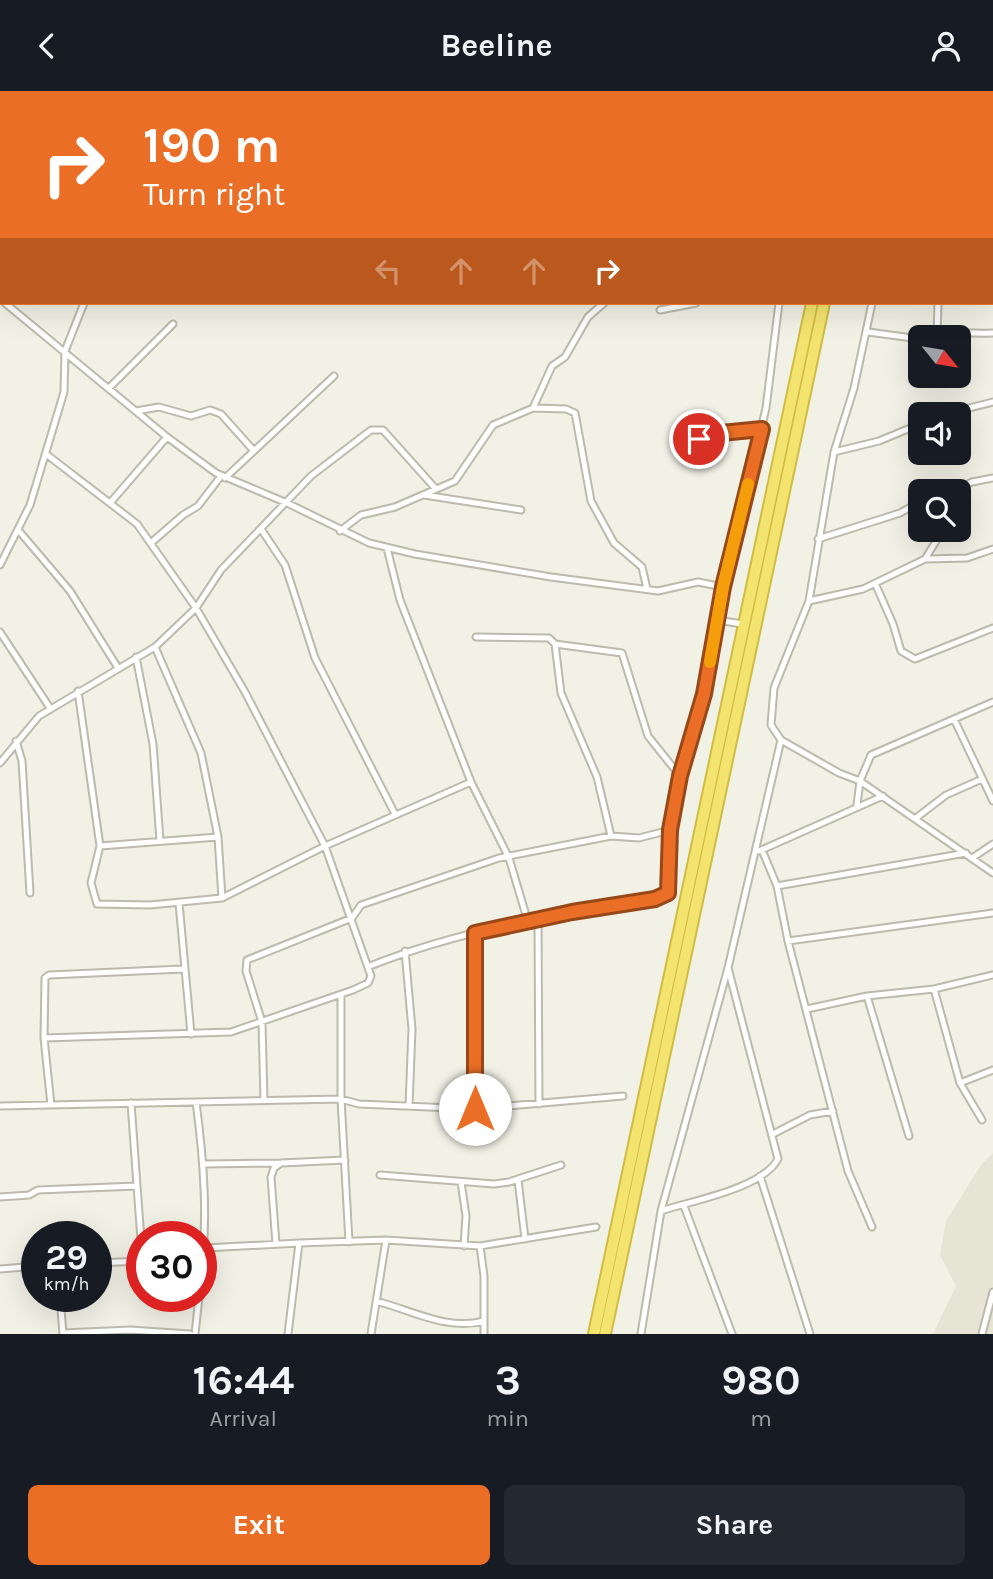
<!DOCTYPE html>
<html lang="en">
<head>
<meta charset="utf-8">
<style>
  body { margin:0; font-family:Karla,sans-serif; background:#242831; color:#f1f3f6; height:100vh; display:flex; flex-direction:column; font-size:26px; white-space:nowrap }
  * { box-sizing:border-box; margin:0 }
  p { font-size:23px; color:#9ea1a6 }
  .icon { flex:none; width:38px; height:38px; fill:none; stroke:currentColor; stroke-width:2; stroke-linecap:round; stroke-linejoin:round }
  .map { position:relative; height:1243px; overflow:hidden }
  .side { display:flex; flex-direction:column; background:#171b24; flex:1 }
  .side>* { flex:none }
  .guide { position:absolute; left:0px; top:0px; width:994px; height:214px; box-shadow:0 7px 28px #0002; background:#ea6e25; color:#fff; overflow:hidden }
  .needle { width:46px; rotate:120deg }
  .controls { position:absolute; left:908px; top:234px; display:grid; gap:14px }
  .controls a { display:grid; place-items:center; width:63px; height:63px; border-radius:10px; background:#171b24; box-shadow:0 7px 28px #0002; font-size:35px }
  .speed { position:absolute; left:21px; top:1130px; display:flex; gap:14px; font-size:35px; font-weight:700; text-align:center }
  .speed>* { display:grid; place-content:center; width:91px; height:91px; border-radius:50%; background:#171b24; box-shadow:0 7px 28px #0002; line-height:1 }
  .speed small { font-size:18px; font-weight:400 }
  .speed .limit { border:10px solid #d22; background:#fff; color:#111 }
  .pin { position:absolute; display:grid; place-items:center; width:60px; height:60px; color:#fff; margin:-30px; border:4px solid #fff; border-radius:50%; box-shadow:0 2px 7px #0007 }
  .me { position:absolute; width:77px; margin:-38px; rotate:0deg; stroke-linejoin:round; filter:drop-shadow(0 0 5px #0008) }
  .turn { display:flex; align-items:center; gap:24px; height:147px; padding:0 28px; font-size:32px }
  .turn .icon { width:91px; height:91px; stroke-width:2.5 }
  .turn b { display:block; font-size:49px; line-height:60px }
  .lanes { display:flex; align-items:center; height:66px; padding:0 28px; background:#0003; justify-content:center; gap:35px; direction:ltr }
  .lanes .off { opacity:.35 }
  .eta { display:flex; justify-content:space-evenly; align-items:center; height:119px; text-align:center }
  .eta b { font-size:42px; font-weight:700; line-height:49px }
  .action { display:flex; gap:14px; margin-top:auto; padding:14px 28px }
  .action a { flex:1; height:80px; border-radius:10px; background:#ea6e25; color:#fff; font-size:28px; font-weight:700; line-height:80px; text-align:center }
  .action a+a { background:#242831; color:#f1f3f6 }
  header { display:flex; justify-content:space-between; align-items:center; height:91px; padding:0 28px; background:#171b24; font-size:32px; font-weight:700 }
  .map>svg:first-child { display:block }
  .residential { fill:#e5e4d5 }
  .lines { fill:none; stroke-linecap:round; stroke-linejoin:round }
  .stream { stroke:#a7c0ea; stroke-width:2 }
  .street-casing { stroke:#bcbaaa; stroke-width:9 }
  .highway-casing { stroke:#d1bc41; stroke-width:14 }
  .street { stroke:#fff; stroke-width:5 }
  .highway { stroke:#f3e470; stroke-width:10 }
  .route-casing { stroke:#984818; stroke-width:18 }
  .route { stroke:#ea6e25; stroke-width:12 }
  .slow { stroke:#f59e0b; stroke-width:12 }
</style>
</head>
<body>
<header><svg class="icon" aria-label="back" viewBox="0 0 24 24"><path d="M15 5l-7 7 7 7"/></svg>Beeline<svg class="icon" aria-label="person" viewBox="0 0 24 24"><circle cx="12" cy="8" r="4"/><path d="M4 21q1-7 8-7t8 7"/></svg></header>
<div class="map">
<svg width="993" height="1243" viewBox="0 0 993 1243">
  <rect width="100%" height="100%" fill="#f2f1e6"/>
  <path class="residential" d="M 993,1062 L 993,1243 L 933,1243 L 956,1195 L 940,1164 L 946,1130 L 981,1074 Z"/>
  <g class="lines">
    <path class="stream" d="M 92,2 L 93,0
      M 0,135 L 2,130"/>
    <defs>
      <path id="street" d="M 795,0 L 795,2
        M 125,2 L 125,0
        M 284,2 L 287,0
        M 904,2 L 904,0
        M 967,2 L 967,0
        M 992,50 L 993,51
        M 992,179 L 993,179
        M 5,212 L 167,346 L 216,382 L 287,412 L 369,452 L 415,463 L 551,486 L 658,500 L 698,491 L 723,496
        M 660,219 L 696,212
        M 868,241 L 920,248
        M 937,244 L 938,212
        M 930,247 C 950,239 971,243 993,242
        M 109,297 L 173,233
        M 533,317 L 566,318 L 575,322 L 591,410 L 614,452 L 642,476 L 647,498
        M 136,320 L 159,316 L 191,325 L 210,319 L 221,323 L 254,360
        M 941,324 L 993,311
        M 677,354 L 721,342 L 762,338
        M 834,361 L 879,350 L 920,333
        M 225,387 L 334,285
        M 951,401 L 972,391 L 993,387
        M 424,404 L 521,419
        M 110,412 L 167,346
        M 261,438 L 285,474 L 315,567 L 395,723
        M 19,440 L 70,500 L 118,577
        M 340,440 L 361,424 L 395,416 L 455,390 L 493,334 L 533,317 L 552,275 L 565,266 L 588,226 L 604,212
        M 818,448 L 900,422 L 920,411
        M 152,451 L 183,424 L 198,415 L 221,385
        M 387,457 L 400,509 L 471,691 L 509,767 L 528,831
        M 925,468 L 967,467 L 993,458
        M 0,474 L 30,414 L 64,301 L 65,260 L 84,212
        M 875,492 L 893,533 L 901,560 L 915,568 L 993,537
        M 809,510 L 863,498 L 925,468 L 943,439
        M 718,529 L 742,533
        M 0,541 L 50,617
        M 476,546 L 549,547 L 555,553 L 622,562 L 648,645 L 680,685
        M 155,556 L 201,662 L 218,746 L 222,807
        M 136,566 L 153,653 L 160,750
        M 78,600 L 100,755 L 91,792 L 97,813 L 150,814 L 222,807 L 325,755 L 471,691
        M 954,628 L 993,710
        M 781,649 L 839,682 L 860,690 L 993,782
        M 16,650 L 22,670 L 30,802
        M 0,672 L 39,625 L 155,556 L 196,517 L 221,479 L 311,385 L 371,339 L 383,339 L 435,397
        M 857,714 L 860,690 L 871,664 L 993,611
        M 916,727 L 946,704 L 982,688
        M 611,745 L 639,747 L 670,739
        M 100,755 L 218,746
        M 762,759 L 777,795 L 788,850 L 848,1080 L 872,1136
        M 759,760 L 883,705
        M 972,767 L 993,753
        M 777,795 L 966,762
        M 179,812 L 191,943
        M 538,829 L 539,1013
        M 788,850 L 993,822
        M 405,860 L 412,938 L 409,1015
        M 370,875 C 435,849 504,833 573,821 C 604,815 639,815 668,802 L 670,739 L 680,685 L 704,603 L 723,496 L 766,317 L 779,212
        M 934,898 L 960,992 L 982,1029
        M 341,904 L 341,1008 L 349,1151
        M 867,905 L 909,1045
        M 807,918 L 867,905 L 934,898 L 993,884
        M 44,947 L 231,941 L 353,899 L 368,892 L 371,885 L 325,755 L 245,601 L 196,517 L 137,433 L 46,363
        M 960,992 L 993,979
        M 264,1010 L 262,931 L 246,880 L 247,869 L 352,827 L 361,814 L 499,767 L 611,745 L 597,686 L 561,602 L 555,553
        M 196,1011 C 204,1071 208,1129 201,1189
        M 131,1012 L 142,1163
        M 51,1014 L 44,947 L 45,887 L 49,884 L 183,878
        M 0,1015 L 341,1008 L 359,1013 L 475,1018 L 623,1005
        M 475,1018 L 475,842
        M 773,1043 L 810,1024 L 833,1020
        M 204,1073 L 281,1072
        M 380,1084 L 494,1093 L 509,1091 L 561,1074
        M 760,1085 L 810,1243
        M 518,1089 L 525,1148
        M 461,1091 L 466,1125 L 464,1155
        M 0,1106 L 29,1104 L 38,1099 L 137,1095
        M 684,1115 L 732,1243
        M 661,1120 C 690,1110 762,1098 778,1068 L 728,877
        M 276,1153 L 271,1086 L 274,1077 L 281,1072 L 345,1069
        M 480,1155 L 484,1185 L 484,1243
        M 205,1157 L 299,1152
        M 96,1172 L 142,1170
        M 0,1178 L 37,1175
        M 60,1206 L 63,1243
        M 376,1210 C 411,1219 447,1240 484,1230
        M 63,1242 L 130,1239 L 190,1243
        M 195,1243 L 199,1206
        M 288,1243 L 299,1152 L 386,1149 L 480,1155 L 596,1136
        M 371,1243 L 386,1149
        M 641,1243 L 661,1120 L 728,877 L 781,649 L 771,634 L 774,597 L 809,510 L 834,361 L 854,297 L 872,212
        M 982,1243 L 993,1201"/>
      <path id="highway" d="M 848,2 L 849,0
        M 859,2 L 860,0
        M 594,1243 L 812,212
        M 605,1243 L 824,212"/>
    </defs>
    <use href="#street" class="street-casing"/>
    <use href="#highway" class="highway-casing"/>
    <use href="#street" class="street"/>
    <use href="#highway" class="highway"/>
  </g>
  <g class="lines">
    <defs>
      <path id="route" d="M 475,1018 L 475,842 L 572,821 L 655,808 L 668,802 L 670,739 L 680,685 L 704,603 L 723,496 L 762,338 L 721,342 L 699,348"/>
    </defs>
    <use href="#route" class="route-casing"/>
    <use href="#route" class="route"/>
    <path class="slow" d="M 710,571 L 723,496 L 748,393"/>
  </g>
</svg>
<div class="controls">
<a><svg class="needle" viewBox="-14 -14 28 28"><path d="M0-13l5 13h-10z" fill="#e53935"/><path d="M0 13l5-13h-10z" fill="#9ea1a6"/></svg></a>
<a><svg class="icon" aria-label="sound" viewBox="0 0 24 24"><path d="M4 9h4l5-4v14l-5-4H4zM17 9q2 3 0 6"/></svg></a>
<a><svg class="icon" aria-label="search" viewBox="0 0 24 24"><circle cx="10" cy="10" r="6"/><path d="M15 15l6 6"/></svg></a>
</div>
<div class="speed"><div>29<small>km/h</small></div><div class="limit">30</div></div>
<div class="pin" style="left:699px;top:348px;background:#d93025"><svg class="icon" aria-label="arrive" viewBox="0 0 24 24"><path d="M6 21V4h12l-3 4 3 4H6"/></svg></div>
<svg class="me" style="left:475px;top:1018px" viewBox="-20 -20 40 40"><circle r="19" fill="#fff"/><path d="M0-13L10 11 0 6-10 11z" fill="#ea6e25"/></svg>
<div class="guide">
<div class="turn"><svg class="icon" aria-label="right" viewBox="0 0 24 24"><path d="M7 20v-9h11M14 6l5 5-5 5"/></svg><div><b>190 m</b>Turn right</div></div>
<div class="lanes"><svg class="icon off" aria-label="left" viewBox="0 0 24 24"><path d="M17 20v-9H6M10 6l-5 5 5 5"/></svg><svg class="icon off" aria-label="ahead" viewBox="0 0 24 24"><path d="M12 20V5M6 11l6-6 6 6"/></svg><svg class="icon off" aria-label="ahead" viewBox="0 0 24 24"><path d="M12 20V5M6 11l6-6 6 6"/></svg><svg class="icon" aria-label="right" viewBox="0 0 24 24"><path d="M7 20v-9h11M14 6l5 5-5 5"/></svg></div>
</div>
</div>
<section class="side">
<div class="eta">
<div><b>16:44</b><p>Arrival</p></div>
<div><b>3</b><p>min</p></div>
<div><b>980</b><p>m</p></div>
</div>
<div class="action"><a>Exit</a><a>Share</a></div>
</section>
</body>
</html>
